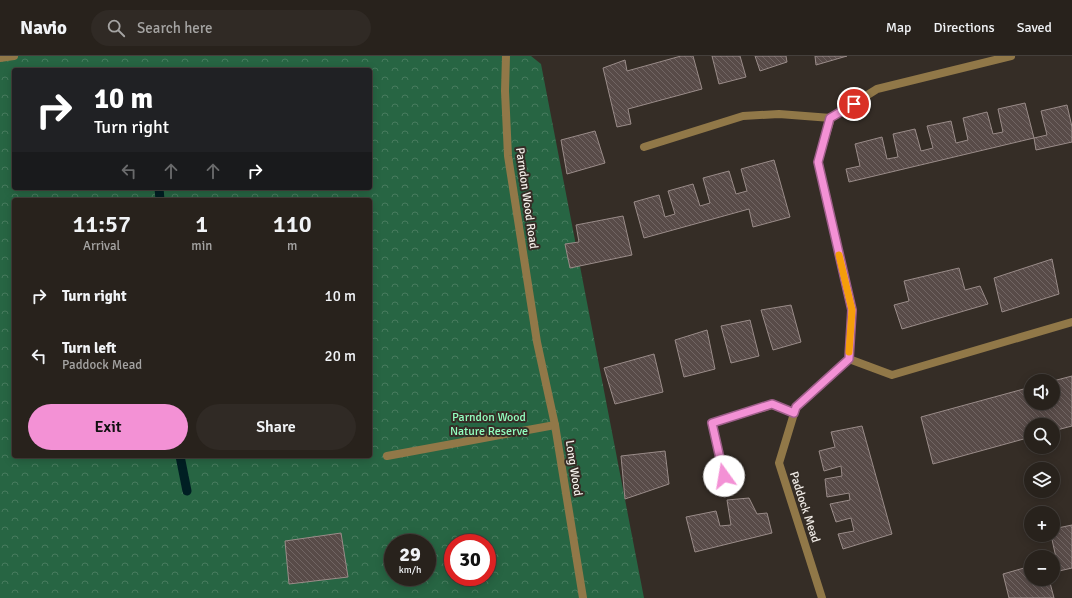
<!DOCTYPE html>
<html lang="en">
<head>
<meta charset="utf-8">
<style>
  body { margin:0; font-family:Signika,sans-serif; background:#302a25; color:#f1f3f6; height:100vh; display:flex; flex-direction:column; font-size:15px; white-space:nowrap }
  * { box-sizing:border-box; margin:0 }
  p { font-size:13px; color:#a5a4a3 }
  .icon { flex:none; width:22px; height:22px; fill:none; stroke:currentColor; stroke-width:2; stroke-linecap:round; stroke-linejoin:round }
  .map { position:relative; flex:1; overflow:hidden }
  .drawer { position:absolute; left:12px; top:142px; width:360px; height:260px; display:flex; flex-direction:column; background:#28221c; border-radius:4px; box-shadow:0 2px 10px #0003,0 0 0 1px #443f3b }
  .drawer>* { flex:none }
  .banner { position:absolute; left:12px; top:12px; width:360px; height:122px; border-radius:4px; box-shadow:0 2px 10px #0003,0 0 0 1px #443f3b; background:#202124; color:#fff; overflow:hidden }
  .fabs { position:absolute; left:1024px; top:318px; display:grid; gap:8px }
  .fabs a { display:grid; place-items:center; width:36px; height:36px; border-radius:50%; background:#28221c; box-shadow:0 2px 10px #0003,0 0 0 1px #443f3b; font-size:20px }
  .speed { position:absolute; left:384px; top:478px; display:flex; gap:8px; font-size:20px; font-weight:700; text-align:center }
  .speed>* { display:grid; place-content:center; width:52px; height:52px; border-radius:50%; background:#28221c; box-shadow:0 2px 10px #0003,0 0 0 1px #443f3b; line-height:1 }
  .speed small { font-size:10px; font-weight:400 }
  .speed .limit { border:6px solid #d22; background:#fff; color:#111 }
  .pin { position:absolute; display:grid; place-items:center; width:34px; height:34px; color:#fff; margin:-17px; border:2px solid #fff; border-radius:50%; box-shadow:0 1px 4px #0007 }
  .me { position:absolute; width:44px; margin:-22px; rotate:347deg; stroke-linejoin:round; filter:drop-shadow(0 0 3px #0008) }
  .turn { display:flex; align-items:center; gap:14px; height:84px; padding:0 16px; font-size:18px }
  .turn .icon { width:52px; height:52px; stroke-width:2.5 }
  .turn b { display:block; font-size:28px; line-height:34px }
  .lanes { display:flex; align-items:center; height:38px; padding:0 16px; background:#0003; justify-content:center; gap:20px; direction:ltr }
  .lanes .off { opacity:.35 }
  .eta { display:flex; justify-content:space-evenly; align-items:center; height:68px; text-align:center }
  .eta b { font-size:24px; font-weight:600; line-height:28px }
  .primary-button { display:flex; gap:8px; margin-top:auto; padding:8px 16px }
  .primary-button a { flex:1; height:46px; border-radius:24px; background:#f391d5; color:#111; font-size:16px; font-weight:600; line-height:46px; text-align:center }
  .primary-button a+a { background:#302a25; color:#f1f3f6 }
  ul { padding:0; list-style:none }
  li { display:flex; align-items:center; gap:12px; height:60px; padding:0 16px }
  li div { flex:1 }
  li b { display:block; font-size:15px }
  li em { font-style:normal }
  header { display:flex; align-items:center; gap:24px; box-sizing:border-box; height:56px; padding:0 20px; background:#28221c; border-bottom:1px solid #443f3b }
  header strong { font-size:19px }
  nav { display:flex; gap:22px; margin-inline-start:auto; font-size:14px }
  .search { width:280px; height:36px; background:#302a25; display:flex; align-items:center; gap:10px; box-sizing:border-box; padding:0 14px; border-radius:22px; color:#a5a4a3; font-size:15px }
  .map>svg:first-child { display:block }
  .forest { fill:url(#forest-crowns); fill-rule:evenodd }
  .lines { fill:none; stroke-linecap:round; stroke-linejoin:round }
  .stream { stroke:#001f23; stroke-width:9 }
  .building { fill:url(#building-back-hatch); stroke:#9a8c89 }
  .service { stroke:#917848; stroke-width:8 }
  .minor { stroke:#917848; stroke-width:8 }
  .route-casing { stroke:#9e5e8a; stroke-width:10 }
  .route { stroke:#f391d5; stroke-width:7 }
  .slow { stroke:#f59e0b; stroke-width:7 }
  .labels { text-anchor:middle; stroke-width:4; stroke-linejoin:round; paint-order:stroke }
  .street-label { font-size:12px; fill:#f4efea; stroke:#352d26 }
  .park-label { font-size:12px; fill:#93febf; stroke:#352d26 }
</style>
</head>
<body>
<header>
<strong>Navio</strong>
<div class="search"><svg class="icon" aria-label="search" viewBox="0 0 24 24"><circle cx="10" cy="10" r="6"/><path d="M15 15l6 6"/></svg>Search here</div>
<nav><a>Map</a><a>Directions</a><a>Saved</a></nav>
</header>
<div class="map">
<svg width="1072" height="542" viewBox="0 0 1072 542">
  <defs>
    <pattern id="forest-crowns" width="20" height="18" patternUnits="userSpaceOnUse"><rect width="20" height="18" fill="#276543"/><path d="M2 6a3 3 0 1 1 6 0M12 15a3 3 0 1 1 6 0" fill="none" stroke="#477b5e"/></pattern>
    <pattern id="building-back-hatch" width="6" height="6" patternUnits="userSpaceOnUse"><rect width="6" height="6" fill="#584b48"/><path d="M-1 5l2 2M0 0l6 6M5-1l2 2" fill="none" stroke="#716563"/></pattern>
  </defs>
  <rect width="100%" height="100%" fill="#352d26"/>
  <path class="forest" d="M 0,0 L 531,0 L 541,8 L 644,542 L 0,542 ZM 14,14 L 370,14 L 370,132 L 14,132 ZM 14,144 L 370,144 L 370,400 L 14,400 ZM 393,487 L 427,487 L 427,521 L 393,521 ZM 453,487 L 487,487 L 487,521 L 453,521 Z"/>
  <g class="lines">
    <path class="stream" d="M 159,132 L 160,144
      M 180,400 L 187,435"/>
  </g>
  <path class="building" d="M 681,0 L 693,0 L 702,33 L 628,53 L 631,68 L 617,71 L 603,12 L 625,4 L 627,15 Z
    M 712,0 L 740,0 L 746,21 L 719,28 Z
    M 755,0 L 786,0 L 787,6 L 760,15 Z
    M 815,0 L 847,0 L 816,9 Z
    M 1025,47 L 1034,82 L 849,126 L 846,113 L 860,110 L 855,88 L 882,81 L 887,103 L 898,101 L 893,78 L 915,73 L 921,95 L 933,92 L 927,70 L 951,65 L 956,87 L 968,84 L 963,62 L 987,56 L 993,78 L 1003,76 L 998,53 Z
    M 1067,49 L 1072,71 L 1072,86 L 1036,94 L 1034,82 L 1047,79 L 1041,55 Z
    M 595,75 L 605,107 L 567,118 L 561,84 Z
    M 774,104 L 790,161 L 753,171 L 749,153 L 644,182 L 634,146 L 659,139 L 665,161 L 675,158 L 668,135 L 693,128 L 700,150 L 710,147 L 703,122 L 729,115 L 736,138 L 747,135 L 741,113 Z
    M 623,160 L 632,199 L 570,212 L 565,188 L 579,186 L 576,169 Z
    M 1052,203 L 1059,238 L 1002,256 L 994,222 Z
    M 959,212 L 965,234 L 980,230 L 988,248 L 902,273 L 894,249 L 909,245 L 904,225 Z
    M 791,249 L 801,286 L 773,294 L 761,254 Z
    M 750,264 L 759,300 L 731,307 L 721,270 Z
    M 707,274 L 715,313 L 684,321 L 675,284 Z
    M 654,298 L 663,336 L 615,348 L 604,312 Z
    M 1072,320 L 1072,370 L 1053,375 L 1053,369 L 1031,369 L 1031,381 L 933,408 L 921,361 L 1031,331 L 1031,347 L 1053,347 L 1053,325 Z
    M 862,370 L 892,478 L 843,493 L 838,478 L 854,475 L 851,462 L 836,466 L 830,448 L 850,444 L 849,437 L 827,441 L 825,423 L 842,420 L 841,410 L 824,415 L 819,395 L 835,391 L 831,376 Z
    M 665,395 L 669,428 L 625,443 L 621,400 Z
    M 749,442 L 757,458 L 767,457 L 772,477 L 695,496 L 686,461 L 716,455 L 720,470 L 731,469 L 727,444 Z
    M 1072,469 L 1072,512 L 1059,515 L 1051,479 L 1053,479 L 1053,473 Z
    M 341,477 L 348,521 L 289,528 L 285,485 Z
    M 1031,510 L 1031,523 L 1049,523 L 1054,542 L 1009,542 L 1003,518 Z"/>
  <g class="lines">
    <path class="service" d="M 0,2 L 14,0
      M 387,400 L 555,369"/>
    <path class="minor" d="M 506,0 L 505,35 L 508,100 L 537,286 L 555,369 L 583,542
      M 644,91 L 743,60 L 779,58 L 831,62
      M 849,303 L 892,319 L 1072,266
      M 724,420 L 712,367 L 772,349 L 794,357
      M 822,542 L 779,407 L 796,351 L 849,303 L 852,255 L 818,106 L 831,62 L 877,33 L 1011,0"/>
  </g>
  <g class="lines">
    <defs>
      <path id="route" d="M 724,420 L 712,367 L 772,348 L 794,357 L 796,351 L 849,303 L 852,254 L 818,106 L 830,62 L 854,48"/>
    </defs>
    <use href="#route" class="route-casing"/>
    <use href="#route" class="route"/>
    <path class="slow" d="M 839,199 L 852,254 L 849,296"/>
  </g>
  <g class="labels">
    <g class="street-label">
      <text transform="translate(527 142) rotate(82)" y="4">Parndon Wood Road</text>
      <text transform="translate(574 412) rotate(81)" y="4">Long Wood</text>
      <text transform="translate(805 451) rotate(72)" y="4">Paddock Mead</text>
    </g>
    <g class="park-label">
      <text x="489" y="365">Parndon Wood<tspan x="489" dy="14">Nature Reserve</tspan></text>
    </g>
  </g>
</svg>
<div class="fabs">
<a><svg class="icon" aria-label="sound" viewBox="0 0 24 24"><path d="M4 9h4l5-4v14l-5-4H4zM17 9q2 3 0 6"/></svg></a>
<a><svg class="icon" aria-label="search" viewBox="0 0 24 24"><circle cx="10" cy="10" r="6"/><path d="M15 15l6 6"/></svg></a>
<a><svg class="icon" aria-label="layers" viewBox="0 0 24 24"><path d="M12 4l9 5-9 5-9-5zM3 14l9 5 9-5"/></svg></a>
<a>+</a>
<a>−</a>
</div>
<div class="speed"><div>29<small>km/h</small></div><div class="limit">30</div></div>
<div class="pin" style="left:854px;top:48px;background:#d93025"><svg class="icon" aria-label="arrive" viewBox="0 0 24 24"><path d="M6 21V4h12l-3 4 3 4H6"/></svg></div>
<svg class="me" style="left:724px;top:420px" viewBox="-20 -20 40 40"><circle r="19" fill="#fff"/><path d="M0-13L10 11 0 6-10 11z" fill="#f391d5"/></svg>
<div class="banner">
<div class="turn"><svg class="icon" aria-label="right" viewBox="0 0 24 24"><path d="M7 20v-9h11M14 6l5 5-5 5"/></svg><div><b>10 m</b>Turn right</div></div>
<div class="lanes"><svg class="icon off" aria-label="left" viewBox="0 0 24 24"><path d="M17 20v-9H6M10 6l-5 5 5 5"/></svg><svg class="icon off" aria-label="ahead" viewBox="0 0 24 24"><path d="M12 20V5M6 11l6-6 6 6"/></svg><svg class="icon off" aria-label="ahead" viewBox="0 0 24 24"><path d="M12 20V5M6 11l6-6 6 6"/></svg><svg class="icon" aria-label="right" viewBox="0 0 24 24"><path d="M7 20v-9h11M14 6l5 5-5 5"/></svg></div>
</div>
<section class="drawer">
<div class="eta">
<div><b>11:57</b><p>Arrival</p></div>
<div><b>1</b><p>min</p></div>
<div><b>110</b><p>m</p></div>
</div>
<ul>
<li><svg class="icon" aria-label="right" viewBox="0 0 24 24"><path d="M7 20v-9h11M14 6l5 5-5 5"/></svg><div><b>Turn right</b></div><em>10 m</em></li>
<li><svg class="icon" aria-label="left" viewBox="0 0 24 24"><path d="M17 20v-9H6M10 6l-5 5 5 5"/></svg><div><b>Turn left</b><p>Paddock Mead</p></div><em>20 m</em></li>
</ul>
<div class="primary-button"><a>Exit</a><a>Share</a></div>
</section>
</div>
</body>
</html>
